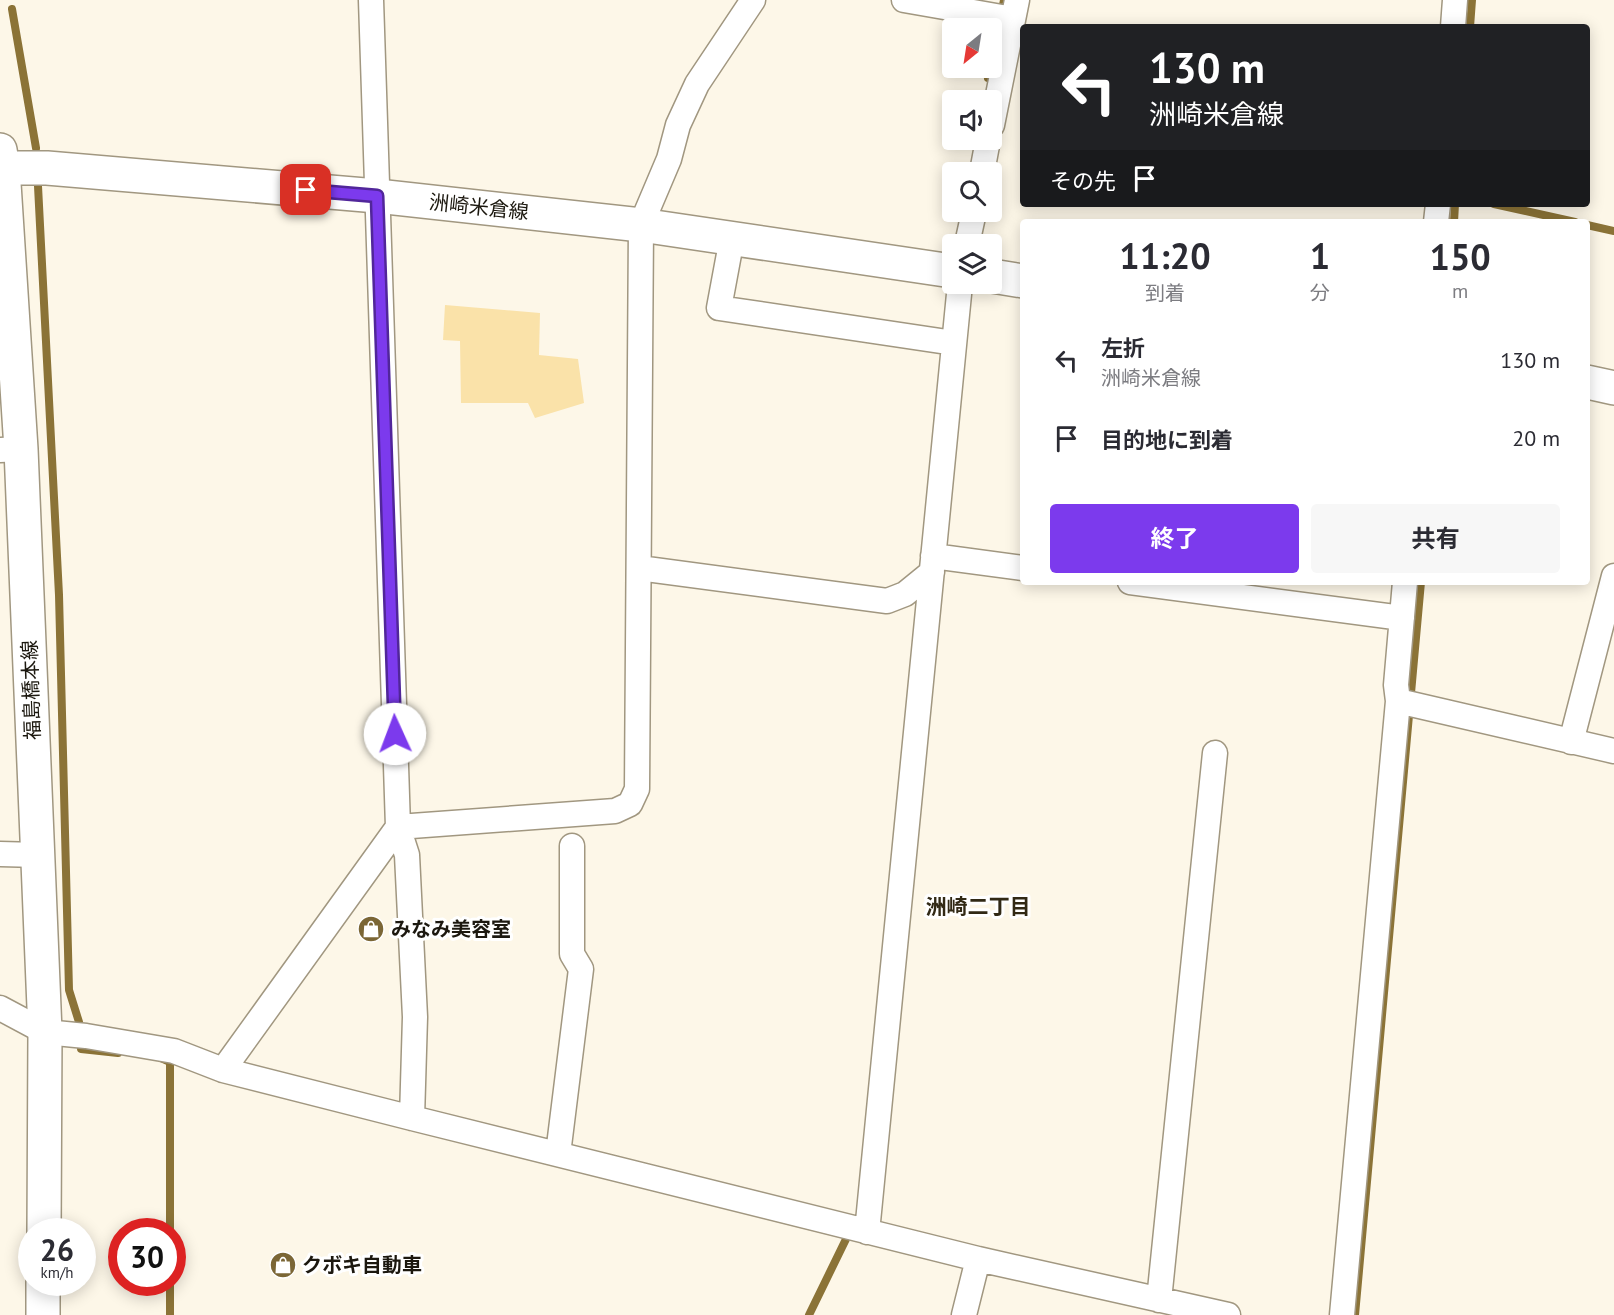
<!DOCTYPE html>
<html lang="ja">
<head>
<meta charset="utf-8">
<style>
  body { margin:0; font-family:"PT Sans","Noto Sans JP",sans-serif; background:#f7f7f7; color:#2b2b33; height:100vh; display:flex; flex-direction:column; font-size:22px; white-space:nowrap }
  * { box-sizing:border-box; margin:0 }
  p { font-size:20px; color:#7c7c81 }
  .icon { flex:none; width:33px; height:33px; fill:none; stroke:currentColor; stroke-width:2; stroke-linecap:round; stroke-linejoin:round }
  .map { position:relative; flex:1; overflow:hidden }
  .sheet { position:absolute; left:1020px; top:219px; width:570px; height:366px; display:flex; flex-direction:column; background:#fff; border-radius:6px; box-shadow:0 3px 15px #0003 }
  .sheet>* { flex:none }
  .top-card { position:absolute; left:1020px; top:24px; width:570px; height:183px; border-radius:6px; box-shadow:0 3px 15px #0003; background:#202124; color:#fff; overflow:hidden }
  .needle { width:39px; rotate:210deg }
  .controls { position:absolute; left:942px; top:18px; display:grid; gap:12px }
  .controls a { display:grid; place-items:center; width:60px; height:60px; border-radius:6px; background:#fff; box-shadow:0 3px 15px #0003; font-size:30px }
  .speed { position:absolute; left:18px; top:1218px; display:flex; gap:12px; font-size:30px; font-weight:700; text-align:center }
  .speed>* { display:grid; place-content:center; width:78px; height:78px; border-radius:50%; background:#fff; box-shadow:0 3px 15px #0003; line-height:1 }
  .speed small { font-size:15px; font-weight:400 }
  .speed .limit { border:9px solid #d22; background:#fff; color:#111 }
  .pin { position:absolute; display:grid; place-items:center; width:51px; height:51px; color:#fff; margin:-26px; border-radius:12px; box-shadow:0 3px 9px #0006 }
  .me { position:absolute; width:66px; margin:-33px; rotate:358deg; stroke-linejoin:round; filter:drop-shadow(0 0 4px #0008) }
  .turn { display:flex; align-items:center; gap:21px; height:126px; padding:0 30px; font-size:27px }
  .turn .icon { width:78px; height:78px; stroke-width:2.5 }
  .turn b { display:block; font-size:42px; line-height:51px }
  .then { display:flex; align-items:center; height:57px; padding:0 30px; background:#0003; gap:12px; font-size:22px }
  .eta { display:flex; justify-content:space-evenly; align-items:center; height:102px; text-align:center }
  .eta b { font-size:36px; font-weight:700; line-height:42px }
  .cta { display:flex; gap:12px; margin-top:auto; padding:12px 30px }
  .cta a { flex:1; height:69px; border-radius:6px; background:#7c3aed; color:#fff; font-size:24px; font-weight:700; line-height:69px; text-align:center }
  .cta a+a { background:#f7f7f7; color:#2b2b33 }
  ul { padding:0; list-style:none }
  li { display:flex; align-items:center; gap:18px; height:78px; padding:0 30px }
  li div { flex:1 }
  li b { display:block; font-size:22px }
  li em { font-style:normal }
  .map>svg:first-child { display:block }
  .green { fill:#fae2a9 }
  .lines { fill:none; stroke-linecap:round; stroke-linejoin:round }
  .stream { stroke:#8b7337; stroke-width:8 }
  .street-casing { stroke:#a19780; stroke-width:27 }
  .secondary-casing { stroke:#a19780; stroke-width:36 }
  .street { stroke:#fff; stroke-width:24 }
  .secondary { stroke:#fff; stroke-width:33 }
  .route-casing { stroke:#51269a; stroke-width:15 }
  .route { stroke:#7c3aed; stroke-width:10 }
  .labels { text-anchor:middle; stroke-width:6; stroke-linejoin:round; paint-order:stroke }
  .street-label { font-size:20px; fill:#1c180f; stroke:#fff }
  .poi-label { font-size:20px; font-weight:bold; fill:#1c180f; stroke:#fff; text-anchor:start }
  .neighbourhood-label { font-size:21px; font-weight:bold; fill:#312915; stroke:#fff }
</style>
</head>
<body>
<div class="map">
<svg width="1614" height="1315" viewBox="0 0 1614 1315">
  <rect width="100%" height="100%" fill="#fdf7e8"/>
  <path class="green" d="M 445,305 L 540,313 L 539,355 L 578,359 L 584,403 L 535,418 L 528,403 L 461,403 L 460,341 L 443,340 Z"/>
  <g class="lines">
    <path class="stream" d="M 12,9 L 36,148
      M 1470,27 L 1472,0
      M 992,60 L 1004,0
      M 988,78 L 990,68
      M 38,186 L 59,595 L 69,990 L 79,1022 L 81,1049 L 118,1053
      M 1494,204 L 1575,222
      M 1454,222 L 1455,204
      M 1587,225 L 1614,231
      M 161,1058 L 170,1062 L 170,1232
      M 170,1282 L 170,1315
      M 809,1315 L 848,1235
      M 1355,1315 L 1421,582"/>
    <defs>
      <path id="street" d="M 371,0 L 398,827 L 407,855 L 415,1017 L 412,1118
        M 904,0 L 1013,19
        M 1453,27 L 1455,0
        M 992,125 L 1017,0
        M 982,172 L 988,140
        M 1436,222 L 1438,204
        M 732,238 L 719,308 L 954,343
        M 967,244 L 974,212
        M 0,450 L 21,449
        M 933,556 L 1023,568
        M 639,568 L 887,601 L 905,594 L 932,572
        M 1130,582 L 1402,618
        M 1398,701 L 1614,751
        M 1571,742 L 1614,576
        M 0,854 L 38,855
        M 0,1008 L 45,1032 L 86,1036 L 174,1051 L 223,1070 L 412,1118 L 978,1259 L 1228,1315
        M 223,1070 L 398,827 L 615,811 L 630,804 L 637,789 L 641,225 L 669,159 L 678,125 L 697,84 L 753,0
        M 558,1154 L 581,969 L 572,954 L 572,846
        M 867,1232 L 960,284
        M 1159,1300 L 1215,753
        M 964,1315 L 978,1259
        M 1342,1315 L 1398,701 L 1396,685 L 1405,582"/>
      <path id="secondary" d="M 0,150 L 3,168 L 21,449 L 45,1032 L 44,1232
        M 3,168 L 47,168 L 377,196 L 641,225 L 952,271
        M 992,276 L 1023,281
        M 1587,382 L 1614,388
        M 43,1315 L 43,1282"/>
    </defs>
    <use href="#street" class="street-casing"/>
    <use href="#secondary" class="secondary-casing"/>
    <use href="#street" class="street"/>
    <use href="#secondary" class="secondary"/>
  </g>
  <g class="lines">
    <defs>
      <path id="route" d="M 306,190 L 377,196 L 395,734"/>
    </defs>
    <use href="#route" class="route-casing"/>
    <use href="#route" class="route"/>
  </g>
  <defs>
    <symbol id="shop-disc" viewBox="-11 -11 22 22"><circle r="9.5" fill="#7b6635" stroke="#fff"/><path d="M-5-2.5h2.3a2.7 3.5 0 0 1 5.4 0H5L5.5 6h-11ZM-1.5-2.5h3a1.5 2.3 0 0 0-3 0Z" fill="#fff"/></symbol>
  </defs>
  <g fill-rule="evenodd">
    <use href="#shop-disc" x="356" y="914" width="30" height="30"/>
    <use href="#shop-disc" x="268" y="1250" width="30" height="30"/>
  </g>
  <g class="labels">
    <g class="street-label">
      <text transform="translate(479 207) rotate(6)" y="7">洲崎米倉線</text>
      <text transform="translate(31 690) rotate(-92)" y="7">福島橋本線</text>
    </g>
    <g class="poi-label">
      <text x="391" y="936">みなみ美容室</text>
      <text x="302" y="1272">クボキ自動車</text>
    </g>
    <g class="neighbourhood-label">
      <text x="978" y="914">洲崎二丁目</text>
    </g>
  </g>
</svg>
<div class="controls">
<a><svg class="needle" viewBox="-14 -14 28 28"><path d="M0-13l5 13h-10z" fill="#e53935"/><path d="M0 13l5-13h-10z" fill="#7c7c81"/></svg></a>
<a><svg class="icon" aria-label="sound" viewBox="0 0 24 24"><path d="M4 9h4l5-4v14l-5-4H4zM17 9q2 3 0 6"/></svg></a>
<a><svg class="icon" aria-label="search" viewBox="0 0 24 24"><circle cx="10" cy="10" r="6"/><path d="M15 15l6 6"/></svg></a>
<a><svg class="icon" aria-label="layers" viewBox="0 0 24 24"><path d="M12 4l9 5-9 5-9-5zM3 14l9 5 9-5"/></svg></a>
</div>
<div class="speed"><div>26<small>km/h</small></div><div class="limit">30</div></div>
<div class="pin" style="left:306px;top:190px;background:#d93025"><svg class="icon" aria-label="arrive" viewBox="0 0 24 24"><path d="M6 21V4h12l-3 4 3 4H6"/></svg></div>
<svg class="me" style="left:395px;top:734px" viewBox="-20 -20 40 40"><circle r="19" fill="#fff"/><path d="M0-13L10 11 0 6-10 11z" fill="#7c3aed"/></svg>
<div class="top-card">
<div class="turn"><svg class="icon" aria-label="left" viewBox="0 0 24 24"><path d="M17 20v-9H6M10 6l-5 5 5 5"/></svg><div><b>130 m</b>洲崎米倉線</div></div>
<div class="then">その先<svg class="icon" aria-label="arrive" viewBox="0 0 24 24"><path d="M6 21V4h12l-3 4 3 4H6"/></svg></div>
</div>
<section class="sheet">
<div class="eta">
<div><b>11:20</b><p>到着</p></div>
<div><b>1</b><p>分</p></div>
<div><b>150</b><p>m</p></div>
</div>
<ul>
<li><svg class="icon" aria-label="left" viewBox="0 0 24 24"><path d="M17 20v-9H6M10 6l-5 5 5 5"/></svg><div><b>左折</b><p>洲崎米倉線</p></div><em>130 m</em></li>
<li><svg class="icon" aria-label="arrive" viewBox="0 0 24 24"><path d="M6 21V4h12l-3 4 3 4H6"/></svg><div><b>目的地に到着</b></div><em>20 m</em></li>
</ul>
<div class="cta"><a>終了</a><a>共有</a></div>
</section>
</div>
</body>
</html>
